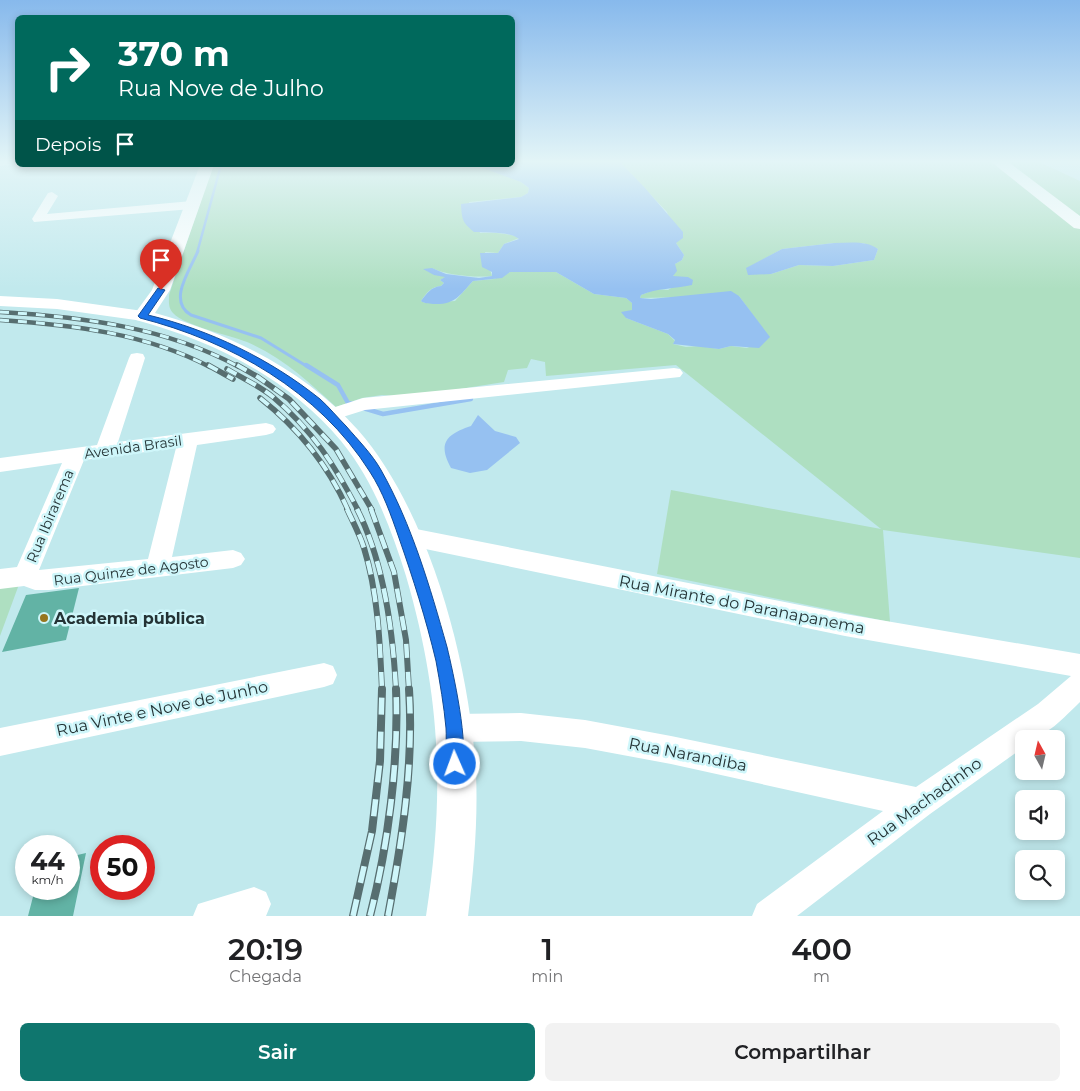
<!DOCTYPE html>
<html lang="pt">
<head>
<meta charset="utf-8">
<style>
  body { margin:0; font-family:Montserrat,sans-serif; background:#f2f2f2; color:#202124; height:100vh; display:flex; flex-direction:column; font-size:19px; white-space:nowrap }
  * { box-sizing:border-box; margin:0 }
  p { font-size:16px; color:#757577 }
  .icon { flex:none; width:28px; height:28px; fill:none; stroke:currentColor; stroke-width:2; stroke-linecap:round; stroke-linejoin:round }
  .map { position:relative; height:916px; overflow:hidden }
  .panel { display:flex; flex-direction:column; background:#fff; flex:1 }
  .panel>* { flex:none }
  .guide { position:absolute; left:15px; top:15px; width:500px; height:152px; border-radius:8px; box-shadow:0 2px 8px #0003; background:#00695c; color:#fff; overflow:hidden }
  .needle { width:32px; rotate:352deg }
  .tools { position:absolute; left:1015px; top:730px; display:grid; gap:10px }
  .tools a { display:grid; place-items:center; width:50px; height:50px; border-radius:8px; background:#fff; box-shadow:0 2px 8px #0003; font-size:25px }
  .speed { position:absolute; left:15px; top:835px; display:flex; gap:10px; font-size:25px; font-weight:700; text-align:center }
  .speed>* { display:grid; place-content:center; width:65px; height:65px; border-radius:50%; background:#fff; box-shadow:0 2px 8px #0003; line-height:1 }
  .speed small { font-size:12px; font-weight:400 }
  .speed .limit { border:8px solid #d22; background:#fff; color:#111 }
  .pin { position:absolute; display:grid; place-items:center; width:42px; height:42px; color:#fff; margin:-51px -21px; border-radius:50% 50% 50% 0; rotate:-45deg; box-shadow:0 0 5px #0007 }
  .pin .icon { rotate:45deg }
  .me { position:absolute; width:55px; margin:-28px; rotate:358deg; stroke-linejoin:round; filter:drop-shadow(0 0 4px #0008) }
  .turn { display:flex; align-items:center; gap:18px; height:105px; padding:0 20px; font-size:22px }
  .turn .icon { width:65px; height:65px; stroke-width:2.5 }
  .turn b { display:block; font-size:35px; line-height:42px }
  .then { display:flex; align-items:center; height:48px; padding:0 20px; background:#0003; gap:10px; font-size:19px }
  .eta { display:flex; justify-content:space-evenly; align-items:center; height:85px; text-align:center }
  .eta b { font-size:30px; font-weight:600; line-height:35px }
  .primary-button { display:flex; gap:10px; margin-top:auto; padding:10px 20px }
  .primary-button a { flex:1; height:58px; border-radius:8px; background:#0f766e; color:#fff; font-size:20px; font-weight:600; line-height:58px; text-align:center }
  .primary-button a+a { background:#f2f2f2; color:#202124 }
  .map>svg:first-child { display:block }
  .green { fill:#aedfc1; fill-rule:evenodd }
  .water { fill:#96c1f1 }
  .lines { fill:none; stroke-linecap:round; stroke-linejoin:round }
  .stream-far2 { stroke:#96c1f1; stroke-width:2.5 }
  .stream-far1 { stroke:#96c1f1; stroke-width:3 }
  .stream { stroke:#96c1f1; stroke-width:4.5 }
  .building { fill:#62b3a5 }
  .minor { fill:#fff; fill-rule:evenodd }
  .major { fill:#fff; fill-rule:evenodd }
  .highway { fill:#fff; fill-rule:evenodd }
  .rail-far3-casing { stroke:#576e70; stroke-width:4.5 }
  .rail-far2-casing { stroke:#576e70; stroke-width:5.5 }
  .rail-far1-casing { stroke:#576e70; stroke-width:6 }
  .rail-casing { stroke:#576e70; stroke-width:8 }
  .rail-far3 { stroke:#cef6fa; stroke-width:3; stroke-dasharray:9; stroke-linecap:butt }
  .rail-far2 { stroke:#cef6fa; stroke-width:4; stroke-dasharray:11; stroke-linecap:butt }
  .rail-far1 { stroke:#cef6fa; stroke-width:4.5; stroke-dasharray:14; stroke-linecap:butt }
  .rail { stroke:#cef6fa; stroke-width:5.5; stroke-dasharray:17; stroke-linecap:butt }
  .route { fill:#1a73e8; stroke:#114b97 }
  .poi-dot { fill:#96761e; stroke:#cef6fa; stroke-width:2 }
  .labels { text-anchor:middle; stroke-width:5; stroke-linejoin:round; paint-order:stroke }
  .street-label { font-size:14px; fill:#243335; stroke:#cef6fa }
  .near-street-label { font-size:16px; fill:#243335; stroke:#cef6fa }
  .near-poi-label { font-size:16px; font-weight:bold; fill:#243335; stroke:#cef6fa; text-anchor:start }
</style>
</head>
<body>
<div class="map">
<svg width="1080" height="916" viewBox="0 0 1080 916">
  <rect width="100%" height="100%" fill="#c1e9ed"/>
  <path class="green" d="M 619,161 L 1037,161 L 1080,181 L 1080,558 L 883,530 L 890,622 L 657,574 L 671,490 L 881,529 L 676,365 L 546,376 L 545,362 L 531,359 L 527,368 L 508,370 L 504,382 L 409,397 L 382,395 L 362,398 L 336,407 C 309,382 282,357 247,342 C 229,335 185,326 173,313 C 168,308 169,301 169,295 L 213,165 L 486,165 L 481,166 L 521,182 L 529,188 L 528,193 L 521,197 L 469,202 L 480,233 C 490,232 511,233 519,238 L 504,244 L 498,253 L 485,252 L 492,276 C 477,278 445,275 432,268 L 446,277 L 440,280 L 444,283 L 441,286 C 431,287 427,292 421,301 L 425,303 L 455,301 L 473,281 L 494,279 L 510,272 L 556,272 L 594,294 L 626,298 L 632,303 L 632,310 L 626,318 L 668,334 L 675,341 L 673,344 L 686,347 L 699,346 L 719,349 L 731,346 L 747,348 L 769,337 L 739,296 L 640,298 L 641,295 L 656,289 L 668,290 L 688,277 L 673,277 L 675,264 L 682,260 L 684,255 L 676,243 L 667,212 ZM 834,243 L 863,243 L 878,249 L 874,260 L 833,266 L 799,265 L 771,274 L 746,269 L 782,249 Z
    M 21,579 L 0,636 L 0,582 Z"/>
  <path class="water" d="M 513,161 L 619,161 L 645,188 L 683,232 L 683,238 L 676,243 L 684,255 L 682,260 L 675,264 L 677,271 L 673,276 L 688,277 L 693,280 L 692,285 C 674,289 657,288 641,295 L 640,298 L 651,299 L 731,291 L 739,296 L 770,337 L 759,348 L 731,346 L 719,349 L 673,344 L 675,340 L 668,334 L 626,318 L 621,312 L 632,310 L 632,303 L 626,298 L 594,294 L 556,272 L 510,272 L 502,278 L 473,281 C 459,296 455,305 433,304 C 428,303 425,304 421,301 C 427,293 431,287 441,286 L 444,283 L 440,280 L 445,277 L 434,275 L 423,269 L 432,268 L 446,274 L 479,278 L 492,276 L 492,272 L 482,267 L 480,253 L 498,253 L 504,244 L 519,239 C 509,231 486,233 474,232 C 462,222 462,220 461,204 L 521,197 L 528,193 L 529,188 L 521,182 L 480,167 L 512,165 Z
    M 834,243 C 849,243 866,240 878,249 L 874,260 L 833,266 L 799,265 L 771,274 L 748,275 L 746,268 L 782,249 Z
    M 478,415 L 495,431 L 516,437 L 520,443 L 487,470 L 470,473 L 451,468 C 437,443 447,434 471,426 Z"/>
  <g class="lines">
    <path class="stream-far2" d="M 197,253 L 221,165"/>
    <path class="stream-far1" d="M 198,251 C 190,270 167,301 191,315 L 261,338 L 308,367"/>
    <path class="stream" d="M 306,365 L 338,385 L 348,403 L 353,404
      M 363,408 L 383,414 L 471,399"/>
  </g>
  <path class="building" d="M 79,588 L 66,640 L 2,652 L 26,595 Z
    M 86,853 L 73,916 L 28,916 L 35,889 L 69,889 L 69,857 Z"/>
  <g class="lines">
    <path class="minor" d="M 52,192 L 58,196 L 47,214 L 192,201 L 198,205 L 192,209 L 34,222 L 32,219 L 48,193 Z
      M 0,296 L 57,299 L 143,311 L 149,313 L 151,316 L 149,319 L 143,321 L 57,309 L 0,306 Z
      M 137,353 L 143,354 L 145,358 L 118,442 L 266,423 L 273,425 L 276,429 L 273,433 L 266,435 L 197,445 L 172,557 L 233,550 L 241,553 L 245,559 L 241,565 L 233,568 L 49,590 L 35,590 L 24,586 L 0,589 L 0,569 L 17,567 L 62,463 L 0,472 L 0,458 L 97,445 L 129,358 L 131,354 ZM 176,448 L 148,559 L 39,570 L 84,460 Z
      M 674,368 L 680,369 L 683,373 L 680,377 L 365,410 L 330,421 L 323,419 L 321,415 L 323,411 L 363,398 Z
      M 406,527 L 845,614 L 1080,654 L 1080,702 C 1064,717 1046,739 1024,739 L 1024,747 L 930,814 L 797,916 L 752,916 L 757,904 L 883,811 L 671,764 L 585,748 L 521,741 L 454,742 L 444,738 L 440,728 L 444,718 L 454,714 L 521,713 L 585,720 L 671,736 L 916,787 L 1038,704 L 1071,676 L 845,636 L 406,545 L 398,542 L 395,536 L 398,530 Z
      M 324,663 L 333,666 L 337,675 L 333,684 L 324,687 L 0,756 L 0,728 Z
      M 254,887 L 266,892 L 271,904 L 266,916 L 193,916 L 198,904 Z"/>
    <path class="major" d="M 0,161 L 14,161 L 12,164 L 0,166 Z
      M 200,165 L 214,165 L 170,290 L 155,313 C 231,334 305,370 358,430 C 430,512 470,665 476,773 C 478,820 474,868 468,916 L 426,916 C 445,793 441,696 406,576 C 391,528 373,480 341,441 C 288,378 214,341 136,320 L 133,316 L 152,290 Z"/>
    <path class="highway" d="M 990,161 L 1007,161 L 1080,216 L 1080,229 L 1074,228 Z"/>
    <defs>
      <path id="rail-far3" d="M 0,312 C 82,317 166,327 239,367
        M 0,320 C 72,325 145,333 210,367"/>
      <path id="rail-far2" d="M 208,365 L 233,379
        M 237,365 L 258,377 L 289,399 L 336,449 L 372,510
        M 227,369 C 242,378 260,386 273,397 C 313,431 334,464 358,510
        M 260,398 C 298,428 328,465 348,510"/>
      <path id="rail-far1" d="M 347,509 C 353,522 360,535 364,548 C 378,593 380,643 382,690
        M 357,509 C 384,562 393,632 396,690
        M 371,509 L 394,572 L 406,640 L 409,690"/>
      <path id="rail" d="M 353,916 L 372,831 L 380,761 L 382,689
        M 370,916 C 388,846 399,761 396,689
        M 388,916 C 402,841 414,765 409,689"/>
    </defs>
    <use href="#rail-far3" class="rail-far3-casing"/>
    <use href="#rail-far2" class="rail-far2-casing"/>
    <use href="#rail-far1" class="rail-far1-casing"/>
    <use href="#rail" class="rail-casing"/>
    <use href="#rail-far3" class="rail-far3"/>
    <use href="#rail-far2" class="rail-far2"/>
    <use href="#rail-far1" class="rail-far1"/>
    <use href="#rail" class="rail"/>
  </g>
  <linearGradient id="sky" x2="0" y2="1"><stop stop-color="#87b9ec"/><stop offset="0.56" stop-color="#e3f5f7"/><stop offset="1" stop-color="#e3f5f7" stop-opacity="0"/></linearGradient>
  <rect width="1080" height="289" fill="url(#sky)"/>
  <path class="route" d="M 158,288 L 165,290 L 148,315 C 210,330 270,359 320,399 C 329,407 337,417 346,426 C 358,440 372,454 381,470 C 412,525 430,587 447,647 C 453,672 470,747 461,770 L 455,772 L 449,770 C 444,757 447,742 446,728 C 444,706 440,683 436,661 C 426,619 413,578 399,538 C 391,515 383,492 370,472 C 319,391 230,341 140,318 L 138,316 Z"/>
  <circle class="poi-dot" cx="44" cy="618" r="5"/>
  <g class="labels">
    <g class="street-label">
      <text transform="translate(133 447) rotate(-8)" y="5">Avenida Brasil</text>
      <text transform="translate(50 516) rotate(-67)" y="5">Rua Ibirarema</text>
      <text transform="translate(131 571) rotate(-7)" y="5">Rua Quinze de Agosto</text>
    </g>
    <g class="near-street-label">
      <text transform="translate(742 604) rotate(11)" y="6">Rua Mirante do Paranapanema</text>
      <text transform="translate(162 708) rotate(-12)" y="6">Rua Vinte e Nove de Junho</text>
      <text transform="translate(688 754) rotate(11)" y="6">Rua Narandiba</text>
      <text transform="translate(924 801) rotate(-36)" y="6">Rua Machadinho</text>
    </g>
    <g class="near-poi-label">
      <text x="54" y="624">Academia pública</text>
    </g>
  </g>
</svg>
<div class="tools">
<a><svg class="needle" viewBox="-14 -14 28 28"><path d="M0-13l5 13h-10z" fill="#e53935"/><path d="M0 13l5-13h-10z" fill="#757577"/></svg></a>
<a><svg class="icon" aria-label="sound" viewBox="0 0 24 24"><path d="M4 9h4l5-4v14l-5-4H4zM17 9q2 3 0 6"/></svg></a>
<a><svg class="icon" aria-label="search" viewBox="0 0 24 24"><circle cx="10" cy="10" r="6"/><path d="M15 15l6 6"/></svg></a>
</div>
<div class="speed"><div>44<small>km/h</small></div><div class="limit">50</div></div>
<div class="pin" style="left:161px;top:290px;background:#d93025"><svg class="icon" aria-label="arrive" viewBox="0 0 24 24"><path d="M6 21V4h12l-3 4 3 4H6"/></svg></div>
<svg class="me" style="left:455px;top:764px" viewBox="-20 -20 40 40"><circle r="17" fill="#1a73e8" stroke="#fff" stroke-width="3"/><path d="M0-11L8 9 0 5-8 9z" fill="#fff"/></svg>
<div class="guide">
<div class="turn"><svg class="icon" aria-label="right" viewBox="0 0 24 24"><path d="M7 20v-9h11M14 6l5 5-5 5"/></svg><div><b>370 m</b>Rua Nove de Julho</div></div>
<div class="then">Depois<svg class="icon" aria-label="arrive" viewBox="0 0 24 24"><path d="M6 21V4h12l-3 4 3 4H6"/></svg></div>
</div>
</div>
<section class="panel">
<div class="eta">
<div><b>20:19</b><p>Chegada</p></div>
<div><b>1</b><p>min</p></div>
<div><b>400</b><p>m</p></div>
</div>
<div class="primary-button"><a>Sair</a><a>Compartilhar</a></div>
</section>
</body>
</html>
